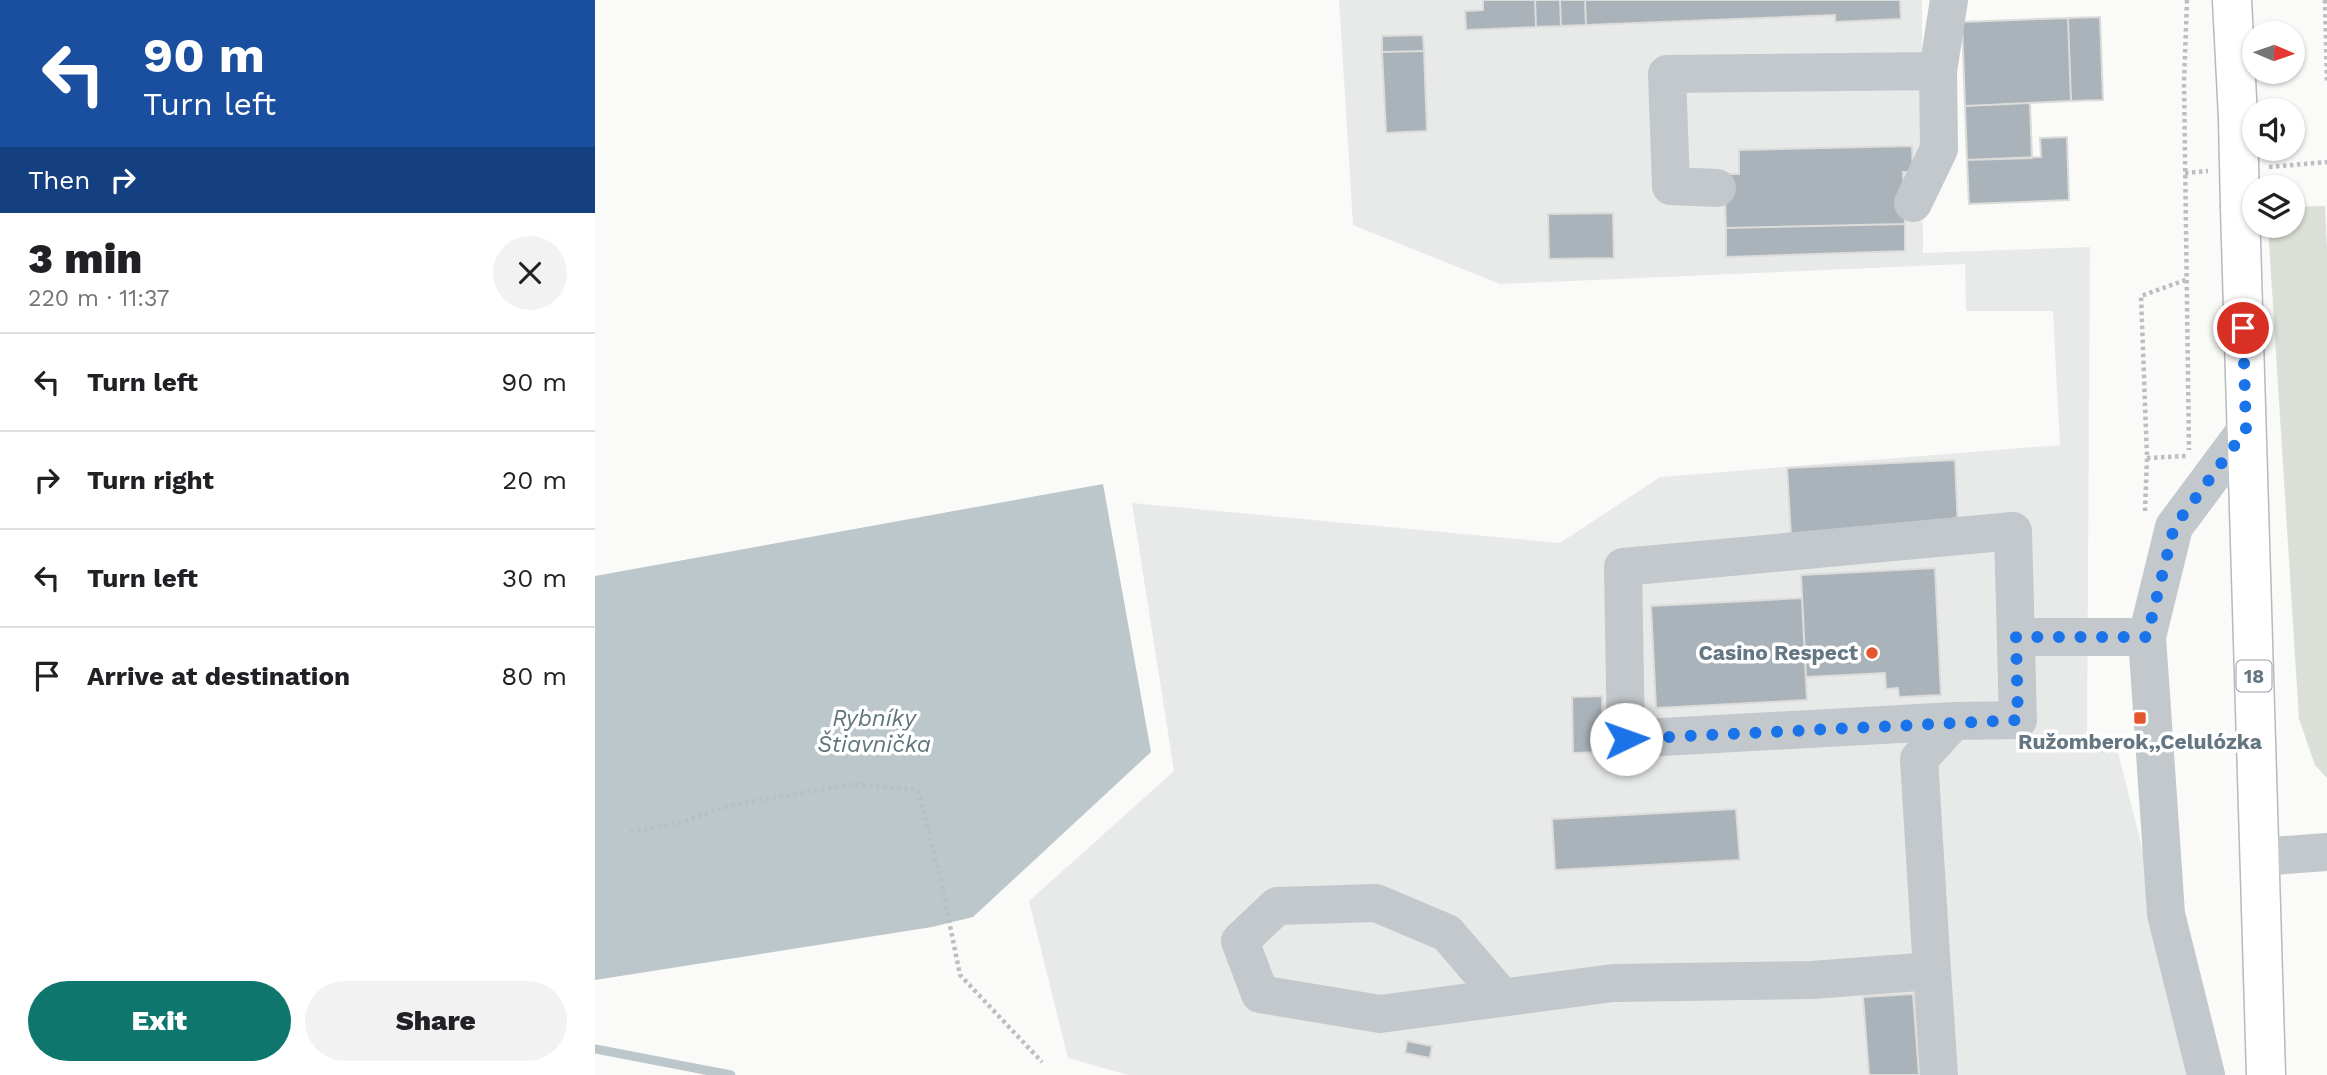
<!DOCTYPE html>
<html lang="en">
<head>
<meta charset="utf-8">
<style>
  body { margin:0; font-family:"Work Sans",sans-serif; background:#f2f2f2; color:#202124; height:100vh; display:flex; flex-direction:column; font-size:26px; white-space:nowrap }
  * { box-sizing:border-box; margin:0 }
  p { font-size:23px; color:#757577 }
  .icon { flex:none; width:38px; height:38px; fill:none; stroke:currentColor; stroke-width:2; stroke-linecap:round; stroke-linejoin:round }
  .map { position:relative; flex:1; overflow:hidden }
  .details { display:flex; flex-direction:column; background:#fff; width:595px }
  .details>* { flex:none }
  .top-card { background:#1a4fa0; color:#fff; overflow:hidden }
  .needle { width:46px; rotate:92deg }
  .controls { position:absolute; left:1647px; top:21px; display:grid; gap:14px }
  .controls a { display:grid; place-items:center; width:63px; height:63px; border-radius:50%; background:#fff; box-shadow:0 2px 5px #0004; font-size:35px }
  .pin { position:absolute; display:grid; place-items:center; width:60px; height:60px; color:#fff; margin:-30px; border:4px solid #fff; border-radius:50%; box-shadow:0 2px 7px #0007 }
  .me { position:absolute; width:77px; margin:-38px; rotate:87deg; stroke-linejoin:round; filter:drop-shadow(0 0 5px #0008) }
  .turn { display:flex; align-items:center; gap:24px; height:147px; padding:0 28px; font-size:32px }
  .turn .icon { width:91px; height:91px; stroke-width:2.5 }
  .turn b { display:block; font-size:49px; line-height:60px }
  .then { display:flex; align-items:center; height:66px; padding:0 28px; background:#0003; gap:14px; font-size:26px }
  .round { display:grid; place-items:center; flex:none; width:74px; height:74px; border-radius:37px; background:#f2f2f2 }
  .head { display:flex; align-items:center; justify-content:space-between; height:119px; padding:0 28px }
  h1 { font-size:42px; font-weight:800; line-height:52px }
  .cta { display:flex; gap:14px; margin-top:auto; padding:14px 28px }
  .cta a { flex:1; height:80px; border-radius:42px; background:#0f766e; color:#fff; font-size:28px; font-weight:800; line-height:80px; text-align:center }
  .cta a+a { background:#f2f2f2; color:#202124 }
  ul { padding:0; list-style:none }
  li { display:flex; align-items:center; gap:21px; height:98px; padding:0 28px; border-top:2px solid #e0e0e0 }
  li div { flex:1 }
  li b { display:block; font-size:26px }
  li em { font-style:normal }
  main { display:flex; flex:1; min-height:0 }
  .map>svg:first-child { display:block }
  .built { fill:#e8e9e9 }
  .green { fill:#dadfd7 }
  .water { fill:#bbc7cb }
  .lines { fill:none; stroke-linecap:round; stroke-linejoin:round }
  .stream { stroke:#bbc7cb; stroke-width:9 }
  .building { fill:#aab3b9; stroke:#dcdcda; stroke-width:2 }
  .major-casing { stroke:#b5babe; stroke-width:41 }
  .path { stroke:#bbbfc2; stroke-width:4.5; stroke-dasharray:3.5 3.5; stroke-linecap:butt }
  .minor { stroke:#c3c8cc; stroke-width:38 }
  .major { stroke:#fff; stroke-width:38 }
  .major-bridge-casing { stroke:#b5babe; stroke-width:41; stroke-linecap:butt }
  .major-bridge { stroke:#fff; stroke-width:38 }
  .route { stroke:#1a73e8; stroke-width:12; stroke-dasharray:0 21.6 }
  .poi-dot { fill:#e4572e; stroke:#fff; stroke-width:2.5 }
  .labels { text-anchor:middle; stroke-width:7; stroke-linejoin:round; paint-order:stroke }
  .shield { fill:#fff; stroke:#939fa8; stroke-width:2 }
  .shield-label { font-size:19px; font-weight:bold; fill:#657683 }
  .poi-label { font-size:21px; font-weight:bold; fill:#657683; stroke:#fff; text-anchor:end }
  .water-label { font-size:23px; font-style:italic; fill:#60757c; stroke:#fff }
</style>
</head>
<body>
<main>
<section class="details">
<div class="top-card">
<div class="turn"><svg class="icon" aria-label="left" viewBox="0 0 24 24"><path d="M17 20v-9H6M10 6l-5 5 5 5"/></svg><div><b>90 m</b>Turn left</div></div>
<div class="then">Then<svg class="icon" aria-label="right" viewBox="0 0 24 24"><path d="M7 20v-9h11M14 6l5 5-5 5"/></svg></div>
</div>
<div class="head"><div><h1>3 min</h1><p>220 m · 11:37</p></div><a class="round"><svg class="icon" aria-label="close" viewBox="0 0 24 24"><path d="M6 6l12 12M18 6L6 18"/></svg></a></div>
<ul>
<li><svg class="icon" aria-label="left" viewBox="0 0 24 24"><path d="M17 20v-9H6M10 6l-5 5 5 5"/></svg><div><b>Turn left</b></div><em>90 m</em></li>
<li><svg class="icon" aria-label="right" viewBox="0 0 24 24"><path d="M7 20v-9h11M14 6l5 5-5 5"/></svg><div><b>Turn right</b></div><em>20 m</em></li>
<li><svg class="icon" aria-label="left" viewBox="0 0 24 24"><path d="M17 20v-9H6M10 6l-5 5 5 5"/></svg><div><b>Turn left</b></div><em>30 m</em></li>
<li><svg class="icon" aria-label="arrive" viewBox="0 0 24 24"><path d="M6 21V4h12l-3 4 3 4H6"/></svg><div><b>Arrive at destination</b></div><em>80 m</em></li>
</ul>
<div class="cta"><a>Exit</a><a>Share</a></div>
</section>
<div class="map">
<svg width="1732" height="1075" viewBox="0 0 1732 1075">
  <rect width="100%" height="100%" fill="#fafaf8"/>
  <path class="built" d="M 744,0 L 1327,0 L 1328,253 L 1495,247 L 1492,738 L 1520,740 L 1604,1075 L 533,1075 L 473,1058 L 434,901 L 579,771 L 537,503 L 965,543 L 1065,477 L 1465,445 L 1458,311 L 1371,311 L 1370,264 L 905,284 L 758,225 Z"/>
  <path class="green" d="M 1730,206 L 1732,251 L 1732,778 L 1720,765 L 1704,719 L 1673,226 L 1698,226 L 1698,207 Z"/>
  <path class="water" d="M 508,484 L 556,752 L 378,917 L 337,927 L 0,980 L 0,576 Z"/>
  <g class="lines">
    <path class="stream" d="M 0,1049 L 136,1075"/>
  </g>
  <path class="building" d="M 888,0 L 940,0 L 941,27 L 871,30 L 870,11 L 888,10 Z
    M 940,0 L 965,0 L 966,26 L 941,27 Z
    M 965,0 L 990,0 L 991,25 L 966,26 Z
    M 990,0 L 1305,0 L 1306,19 L 1240,22 L 1240,15 L 991,25 Z
    M 1505,17 L 1508,100 L 1476,101 L 1473,18 Z
    M 1473,18 L 1476,101 L 1370,106 L 1367,22 Z
    M 828,35 L 829,51 L 787,52 L 787,36 Z
    M 829,51 L 832,131 L 791,133 L 787,52 Z
    M 1435,103 L 1437,158 L 1372,160 L 1370,106 Z
    M 1472,137 L 1474,200 L 1374,204 L 1372,160 L 1446,157 L 1445,138 Z
    M 1317,146 L 1318,172 L 1308,172 L 1310,224 L 1131,228 L 1129,174 L 1144,174 L 1144,150 Z
    M 1018,213 L 1019,258 L 954,259 L 953,214 Z
    M 1310,224 L 1310,251 L 1131,257 L 1131,228 Z
    M 1360,460 L 1363,528 L 1196,536 L 1192,468 Z
    M 1340,568 L 1346,695 L 1304,697 L 1303,688 L 1291,689 L 1290,673 L 1211,677 L 1206,575 Z
    M 1207,598 L 1212,700 L 1061,708 L 1056,606 Z
    M 1007,696 L 1008,752 L 978,753 L 977,697 Z
    M 1141,809 L 1145,860 L 960,870 L 957,819 Z
    M 1318,994 L 1324,1075 L 1274,1075 L 1268,997 Z
    M 812,1041 L 837,1046 L 835,1058 L 810,1053 Z"/>
  <g class="lines">
    <defs>
      <path id="major" d="M 1637,0 L 1643,118
        M 1645,208 L 1671,1075"/>
    </defs>
    <use href="#major" class="major-casing"/>
    <path class="path" d="M 1592,0 L 1589,82 L 1594,450
      M 1730,0 L 1732,83
      M 1674,167 L 1732,162
      M 1590,173 L 1613,171
      M 1552,458 L 1591,456
      M 1550,511 L 1552,458 L 1546,296 L 1593,279
      M 35,832 L 85,823 L 132,806 L 258,784 L 323,790 L 346,881 L 365,975 L 447,1062"/>
    <path class="minor" d="M 1122,188 L 1076,186 L 1072,74 L 1343,71 L 1354,0
      M 1318,203 L 1344,149 L 1343,71
      M 1421,637 L 1552,637
      M 1665,857 L 1732,852
      M 1337,971 L 1324,759 L 1359,721 L 1423,720 L 1418,531 L 1028,567 L 1031,739 L 1359,721
      M 906,996 L 852,933 L 781,903 L 682,906 L 645,941 L 665,994 L 785,1014 L 1018,983 L 1217,980 L 1337,971 L 1344,1075
      M 1611,1075 L 1571,914 L 1552,637 L 1579,527 L 1651,430"/>
    <use href="#major" class="major"/>
    <defs>
      <path id="major-bridge" d="M 1643,118 L 1645,208"/>
    </defs>
    <use href="#major-bridge" class="major-bridge-casing"/>
    <use href="#major-bridge" class="major-bridge"/>
  </g>
  <g class="lines">
    <path class="route" d="M 1031,739 L 1423,720 L 1421,637 L 1552,637 L 1579,527 L 1651,430 L 1648,328"/>
  </g>
  <g class="poi-dot">
    <circle cx="1277" cy="653" r="7"/>
    <rect x="1538" y="711" width="14" height="14" rx="3.5"/>
  </g>
  <g class="labels">
    <rect class="shield" x="1641.5" y="660.5" width="35" height="31" rx="5"/>
    <g class="shield-label">
      <text x="1659" y="683">18</text>
    </g>
    <g class="poi-label">
      <text x="1263" y="660">Casino Respect</text>
      <text x="1545" y="749" text-anchor="middle">Ružomberok,,Celulózka</text>
    </g>
    <g class="water-label">
      <text x="279" y="726">Rybníky<tspan x="279" dy="26">Štiavnička</tspan></text>
    </g>
  </g>
</svg>
<div class="controls">
<a><svg class="needle" viewBox="-14 -14 28 28"><path d="M0-13l5 13h-10z" fill="#e53935"/><path d="M0 13l5-13h-10z" fill="#757577"/></svg></a>
<a><svg class="icon" aria-label="sound" viewBox="0 0 24 24"><path d="M4 9h4l5-4v14l-5-4H4zM17 9q2 3 0 6"/></svg></a>
<a><svg class="icon" aria-label="layers" viewBox="0 0 24 24"><path d="M12 4l9 5-9 5-9-5zM3 14l9 5 9-5"/></svg></a>
</div>
<div class="pin" style="left:1648px;top:328px;background:#d93025"><svg class="icon" aria-label="arrive" viewBox="0 0 24 24"><path d="M6 21V4h12l-3 4 3 4H6"/></svg></div>
<svg class="me" style="left:1031px;top:739px" viewBox="-20 -20 40 40"><circle r="19" fill="#fff"/><path d="M0-13L10 11 0 6-10 11z" fill="#1a73e8"/></svg>
</div>
</main>
</body>
</html>
